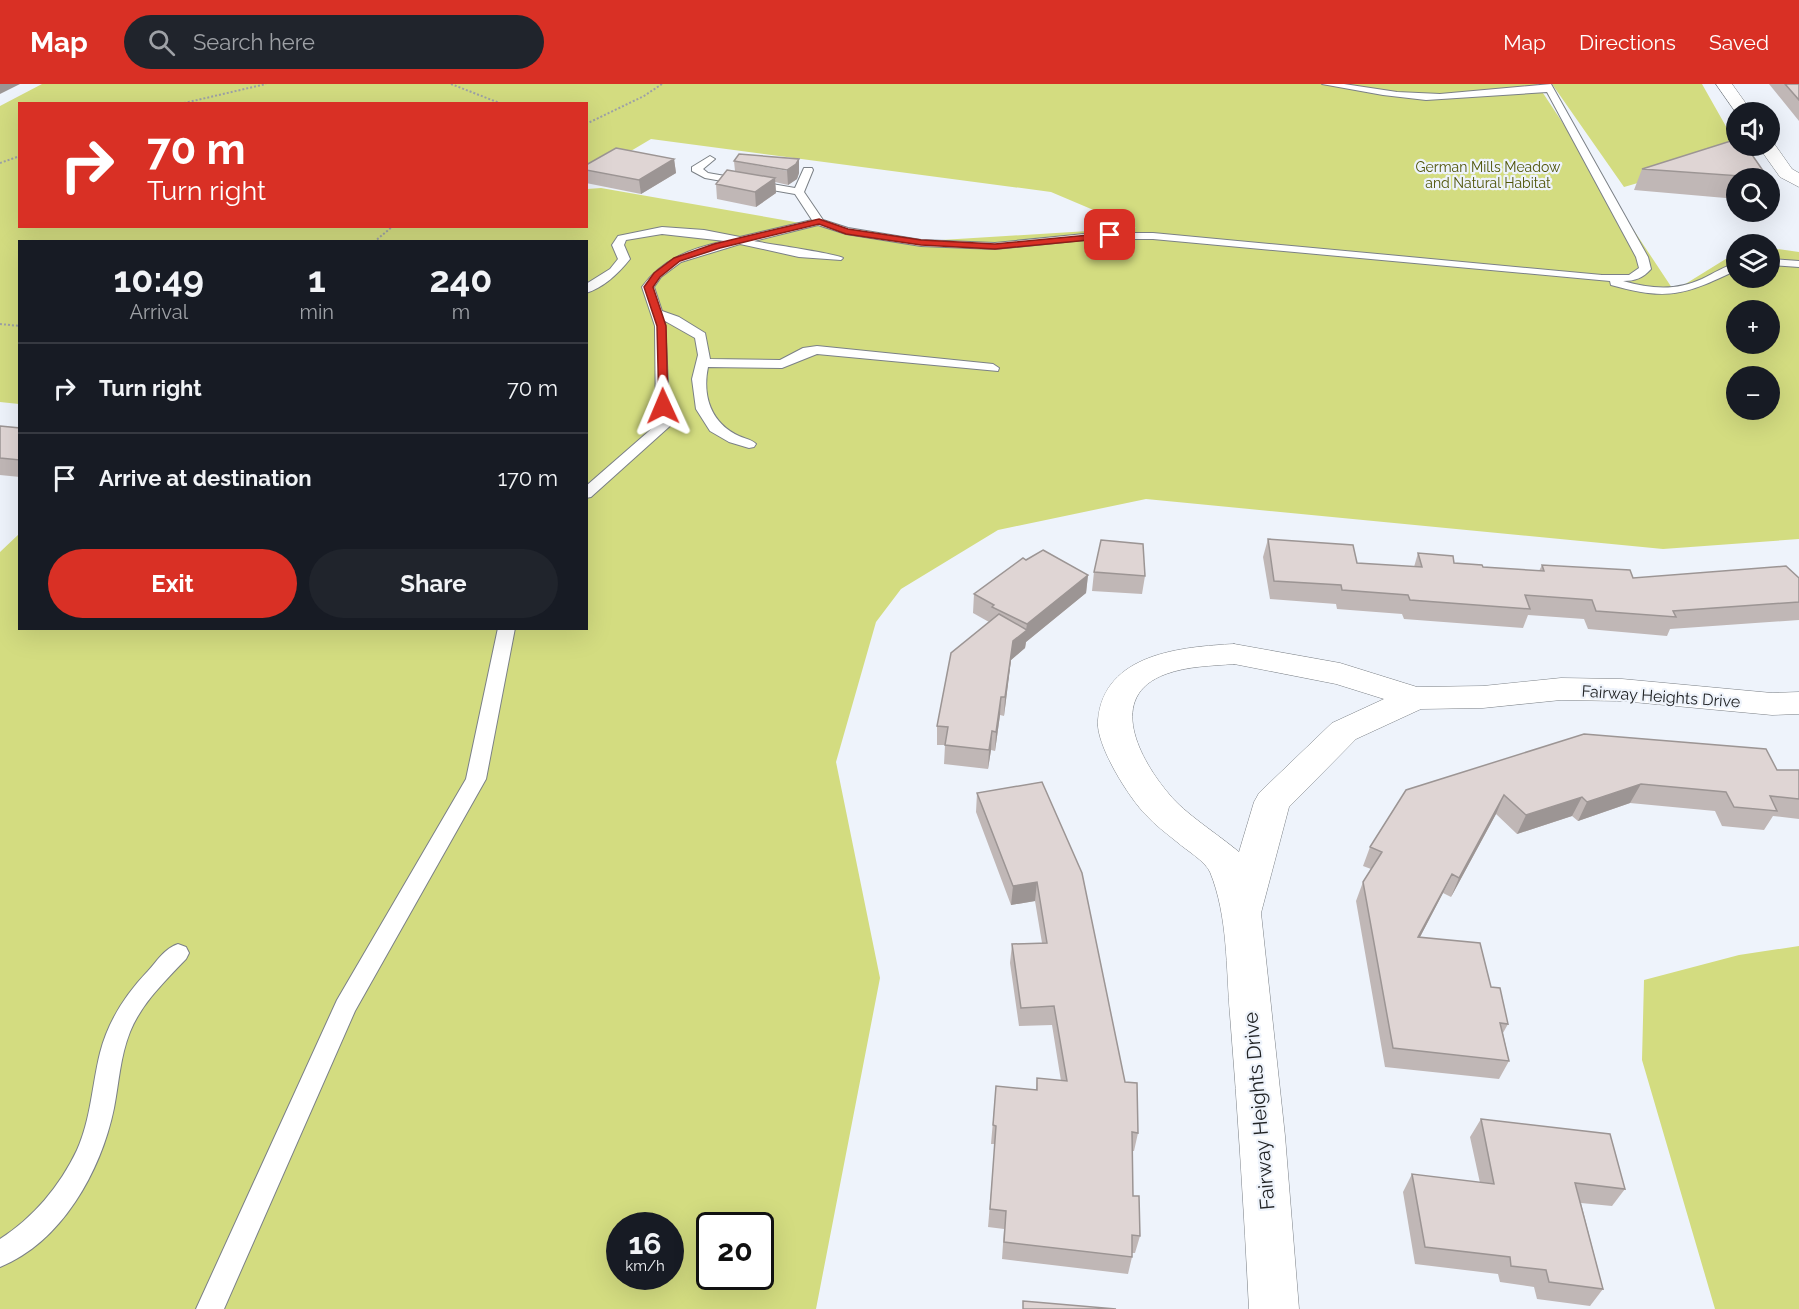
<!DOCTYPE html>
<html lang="en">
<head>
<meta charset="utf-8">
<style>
  body { margin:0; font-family:Raleway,sans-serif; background:#20242c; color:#f1f3f6; height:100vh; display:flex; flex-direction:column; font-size:22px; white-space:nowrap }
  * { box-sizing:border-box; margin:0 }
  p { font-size:20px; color:#9ea1a6 }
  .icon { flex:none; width:33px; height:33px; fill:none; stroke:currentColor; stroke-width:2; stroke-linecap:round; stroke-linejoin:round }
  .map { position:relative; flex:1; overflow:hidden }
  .sheet { position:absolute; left:18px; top:156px; width:570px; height:390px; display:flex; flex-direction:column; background:#171b24; border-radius:0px; box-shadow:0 6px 24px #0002 }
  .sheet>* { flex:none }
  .hud { position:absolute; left:18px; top:18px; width:570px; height:126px; border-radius:0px; box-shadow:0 6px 24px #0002; background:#d93025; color:#fff; overflow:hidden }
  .fabs { position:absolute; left:1726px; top:18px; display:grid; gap:12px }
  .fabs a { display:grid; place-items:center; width:54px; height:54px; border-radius:50%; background:#171b24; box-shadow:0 6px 24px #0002; font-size:30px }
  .speed { position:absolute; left:606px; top:1128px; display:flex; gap:12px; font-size:30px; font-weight:700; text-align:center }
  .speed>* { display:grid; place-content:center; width:78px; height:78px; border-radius:50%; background:#171b24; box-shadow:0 6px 24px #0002; line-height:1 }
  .speed small { font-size:15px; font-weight:400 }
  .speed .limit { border:3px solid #111; border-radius:9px; background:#fff; color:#111 }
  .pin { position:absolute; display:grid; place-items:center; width:51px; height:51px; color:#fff; margin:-26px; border-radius:12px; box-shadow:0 3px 9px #0006 }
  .me { position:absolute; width:66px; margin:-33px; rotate:359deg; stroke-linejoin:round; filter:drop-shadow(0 0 4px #0008) }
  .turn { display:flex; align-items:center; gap:21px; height:126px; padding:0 30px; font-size:27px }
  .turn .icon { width:78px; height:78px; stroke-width:2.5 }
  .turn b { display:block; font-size:42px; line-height:51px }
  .eta { display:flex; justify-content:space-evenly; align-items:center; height:102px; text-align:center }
  .eta b { font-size:36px; font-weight:700; line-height:42px }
  .action { display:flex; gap:12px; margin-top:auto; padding:12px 30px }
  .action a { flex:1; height:69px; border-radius:36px; background:#d93025; color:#fff; font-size:24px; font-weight:700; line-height:69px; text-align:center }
  .action a+a { background:#20242c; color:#f1f3f6 }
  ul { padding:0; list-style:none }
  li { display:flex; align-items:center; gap:18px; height:90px; padding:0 30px; border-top:2px solid #363941 }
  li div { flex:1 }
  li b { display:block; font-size:22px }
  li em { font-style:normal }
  header { display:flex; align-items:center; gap:36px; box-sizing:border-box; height:84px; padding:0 30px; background:#d93025; color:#fff }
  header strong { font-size:28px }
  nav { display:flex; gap:33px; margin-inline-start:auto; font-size:21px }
  .search { width:420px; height:54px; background:#20242c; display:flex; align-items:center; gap:15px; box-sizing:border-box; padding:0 21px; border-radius:33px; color:#9ea1a6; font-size:22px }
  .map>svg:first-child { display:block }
  .green { fill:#d3dc80; fill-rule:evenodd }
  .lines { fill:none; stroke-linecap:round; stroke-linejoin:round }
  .service-casing { stroke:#7b8086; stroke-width:2 }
  .minor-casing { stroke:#7b8086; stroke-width:1 }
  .path { stroke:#9da1a6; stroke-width:2; stroke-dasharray:2 2; stroke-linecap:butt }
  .service { fill:#fff; fill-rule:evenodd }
  .minor { fill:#fff; fill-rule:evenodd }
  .wall { fill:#c0b7b6 }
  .shaded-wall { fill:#9c9594 }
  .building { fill:#dfd5d4; stroke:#9c9594; stroke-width:1.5 }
  .route { fill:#d93025; stroke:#8d1f18; stroke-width:1.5 }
  .labels { text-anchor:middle; stroke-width:4.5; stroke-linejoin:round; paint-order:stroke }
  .far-park-label { font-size:14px; fill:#4f5408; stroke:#eef3fb }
  .street-label { font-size:16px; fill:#212325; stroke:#eef3fb }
  .near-street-label { font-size:20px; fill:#212325; stroke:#eef3fb }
</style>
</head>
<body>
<header>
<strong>Map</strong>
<div class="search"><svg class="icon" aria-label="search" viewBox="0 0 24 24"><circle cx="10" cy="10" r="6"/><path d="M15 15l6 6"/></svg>Search here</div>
<nav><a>Map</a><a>Directions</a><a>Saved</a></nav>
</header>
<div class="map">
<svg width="1799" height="1225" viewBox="0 0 1799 1225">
  <rect width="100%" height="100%" fill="#eef3fb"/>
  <path class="green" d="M 42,0 L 1537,0 L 1674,207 L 1737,168 L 1737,194 L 1770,194 L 1770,164 L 1799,168 L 1799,455 L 1663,465 L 1146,415 L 998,446 L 901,505 L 876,538 L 836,678 L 880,894 L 816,1225 L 0,1225 L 0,468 L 19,450 L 20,544 L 586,544 L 586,158 L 20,158 L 19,320 L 0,318 L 0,22 ZM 20,20 L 586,20 L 587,93 L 651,55 L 1051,108 L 1136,144 L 909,158 L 601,104 L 587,105 L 586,142 L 20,142 ZM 1737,226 L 1770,226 L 1770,260 L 1737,260 ZM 1737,292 L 1770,292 L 1770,326 L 1737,326 ZM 620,1142 L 670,1142 L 670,1192 L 620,1192 ZM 710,1142 L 760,1142 L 760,1192 L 710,1192 Z
    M 1552,0 L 1702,0 L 1741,69 L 1624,103 Z
    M 1799,862 L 1799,1225 L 1715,1225 L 1642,976 L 1644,896 L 1739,871 Z"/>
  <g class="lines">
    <defs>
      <path id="service" d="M 1322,0 L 1344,0 L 1397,8 L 1440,10 L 1551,0 L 1648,173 L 1651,185 C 1643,194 1635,197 1623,197 C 1651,205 1676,207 1702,195 C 1714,189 1725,182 1737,179 L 1737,186 C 1684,211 1669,217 1611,201 L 1610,197 L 1153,155 L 1094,155 L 995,165 L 921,162 L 846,150 L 818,141 L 754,157 C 768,160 838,170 843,174 L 841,176 L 799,173 L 740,160 L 681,178 L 661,193 L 654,203 L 662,227 L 679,233 L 705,249 L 710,275 L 780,276 L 803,264 L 817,262 L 993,280 L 999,284 L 998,287 L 817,270 L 782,284 L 708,283 C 702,312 711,339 739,352 C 745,355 751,355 756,360 L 754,363 L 749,364 L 729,358 L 710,347 L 696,325 L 692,295 L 698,271 L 695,254 L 665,237 L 670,342 L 591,413 L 586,414 L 586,402 L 656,341 L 655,242 L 642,203 C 662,175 692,164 725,157 L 662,150 L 626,156 L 624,161 L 630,175 C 619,189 603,204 586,209 L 586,200 L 610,185 L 618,175 L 612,161 L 618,152 L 662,143 L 704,146 L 740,153 L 812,136 L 795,110 L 705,94 L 692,87 L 692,83 L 710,72 L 715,75 L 703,85 L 708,89 L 795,104 L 804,84 L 812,84 L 813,86 L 804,108 L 823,136 L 848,144 L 921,156 L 995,159 L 1094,149 L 1153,149 L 1602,191 L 1629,191 L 1639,184 L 1636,173 L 1547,8 L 1426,16 L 1383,11 Z
        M 1770,175 L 1799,177 L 1799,183 L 1770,181 Z
        M 498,544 L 515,544 L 486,695 L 355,927 L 224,1225 L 196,1225 L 337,916 L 466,695 Z
        M 178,860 L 186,863 L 189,869 L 186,875 C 165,897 141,920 130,948 C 120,973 119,999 114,1024 C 101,1087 62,1158 0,1183 L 0,1155 C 33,1134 60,1102 77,1066 C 91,1035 92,1001 100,969 C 108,937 126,910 148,887 C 157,877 165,864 178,860 Z"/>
      <path id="minor" d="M 1716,0 L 1732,0 L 1752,28 L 1737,30 Z
        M 1770,57 L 1773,58 L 1792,85 L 1799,89 L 1799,103 L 1780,93 L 1758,62 L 1770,62 Z
        M 1234,560 L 1340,579 L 1417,603 L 1483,602 L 1561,594 L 1622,595 L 1772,609 L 1799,608 L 1799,630 L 1772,631 L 1622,617 L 1561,616 L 1483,624 L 1421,625 L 1356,655 L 1289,723 L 1261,829 L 1285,1052 L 1299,1225 L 1249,1225 C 1244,1127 1238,1029 1230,931 C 1226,884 1228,832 1210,788 C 1205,777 1186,766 1177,758 C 1166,749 1155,741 1146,731 C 1129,714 1095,660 1098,636 C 1104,569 1182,563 1234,560 ZM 1234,580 L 1336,600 L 1384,615 L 1332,639 L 1259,709 L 1254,718 L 1239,768 C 1219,751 1184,729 1169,710 C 1140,676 1105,612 1166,590 C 1188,582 1211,582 1234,580 Z"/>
    </defs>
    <use href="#service" class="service-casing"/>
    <use href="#minor" class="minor-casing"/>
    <path class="path" d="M 451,0 L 502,20
      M 180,20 L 266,0
      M 586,40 L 644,12 L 662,0
      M 0,79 L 20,72
      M 374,158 L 393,142
      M 0,240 L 20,242"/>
    <use href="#service" class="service"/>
    <use href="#minor" class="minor"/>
  </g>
  <path class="wall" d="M 1769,0 L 1799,0 L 1799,37 Z
    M 674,75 L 676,89 L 641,110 L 586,99 L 586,81 Z
    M 734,77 L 799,89 L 797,95 L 788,101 L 775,98 L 776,109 L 756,123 L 717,115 L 716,100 L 735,87 Z
    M 1642,85 L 1768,94 L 1737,94 L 1737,115 L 1634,106 Z
    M 0,342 L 20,344 L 20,393 L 0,391 Z
    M 1268,455 L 1357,479 L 1414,483 L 1418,469 L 1454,479 L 1483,483 L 1539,487 L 1542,481 L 1633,494 L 1799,494 L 1799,536 L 1670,545 L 1667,552 L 1588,545 L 1584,535 L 1528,531 L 1523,544 L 1404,535 L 1402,530 L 1337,525 L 1336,520 L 1270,515 L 1263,473 Z
    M 1094,488 L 1145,492 L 1142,510 L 1092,507 Z
    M 1088,491 L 1086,509 L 1026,558 L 1025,564 L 1011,576 L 1004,632 L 1000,631 L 995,667 L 991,666 L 988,685 L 944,680 L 945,661 L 937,661 L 937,642 L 989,538 L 973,529 L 974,510 Z
    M 1777,686 L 1799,686 L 1799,735 L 1773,732 L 1764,746 L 1722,742 L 1715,727 L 1630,719 L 1578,737 L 1572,732 L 1517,750 L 1496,730 L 1451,813 L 1443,809 L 1420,853 L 1491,903 L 1508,940 L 1503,949 L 1509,977 L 1499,995 L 1385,983 L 1356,817 L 1363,798 L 1371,785 L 1363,782 L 1370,763 L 1406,706 Z
    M 1042,698 L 1125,998 L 1138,1049 L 1134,1067 L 1132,1067 L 1133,1112 L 1140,1152 L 1135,1169 L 1132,1169 L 1132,1173 L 1128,1190 L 1002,1175 L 1004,1145 L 988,1143 L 995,1060 L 991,1060 L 996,1002 L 1036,1006 L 1037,994 L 1061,997 L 1052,941 L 1019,942 L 1010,879 L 1012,860 L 1042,859 L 1035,817 L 1011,821 L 976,728 L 977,709 Z
    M 1481,1035 L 1625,1105 L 1612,1122 L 1581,1119 L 1603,1205 L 1590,1222 L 1537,1215 L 1534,1203 L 1500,1198 L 1498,1190 L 1415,1180 L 1403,1108 L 1412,1090 L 1480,1099 L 1470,1053 Z"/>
  <path class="shaded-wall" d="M 0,0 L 20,0 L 0,10 Z
    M 674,75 L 676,89 L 641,110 L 639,96 Z
    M 799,75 L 799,89 L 797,95 L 788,101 L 787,86 Z
    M 775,94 L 776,109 L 756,123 L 755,108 Z
    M 1088,491 L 1086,509 L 1026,558 L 1025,564 L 1011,576 L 1004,632 L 1005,613 L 1013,557 L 1026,546 L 1027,540 Z
    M 1001,613 L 1000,631 L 995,667 L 996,648 Z
    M 992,647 L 991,666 L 988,685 L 989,666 Z
    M 1641,700 L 1630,719 L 1578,737 L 1587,718 Z
    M 1504,711 L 1496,730 L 1451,813 L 1459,794 Z
    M 1582,713 L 1572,732 L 1517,750 L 1526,731 Z
    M 1452,790 L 1443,809 L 1410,872 L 1418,853 Z
    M 1037,798 L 1035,817 L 1011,821 L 1013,802 Z"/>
  <path class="building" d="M 1785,0 L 1799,0 L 1799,16 Z
    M 1737,55 L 1737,62 L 1746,62 L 1768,94 L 1642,85 Z
    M 616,64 L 674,75 L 639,96 L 586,86 L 586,81 Z
    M 739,70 L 799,75 L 796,80 L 787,86 L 734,77 Z
    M 727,86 L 775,94 L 755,108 L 716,100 Z
    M 0,342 L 20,344 L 20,376 L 0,374 Z
    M 1268,455 L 1353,461 L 1357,479 L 1422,483 L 1418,469 L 1453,472 L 1454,479 L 1482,481 L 1483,483 L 1544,487 L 1542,481 L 1630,486 L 1633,494 L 1786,482 L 1799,494 L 1799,518 L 1673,527 L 1676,533 L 1596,527 L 1592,516 L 1525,511 L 1530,525 L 1410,516 L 1408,511 L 1342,506 L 1341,501 L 1274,497 Z
    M 1101,456 L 1143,460 L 1145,492 L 1094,488 Z
    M 1043,466 L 1088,491 L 1027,540 L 992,523 L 994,521 L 974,510 L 1023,474 L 1026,476 Z
    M 999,530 L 1027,546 L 1013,557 L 1005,613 L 1001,613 L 996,648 L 992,647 L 989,666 L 945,661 L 948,643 L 937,642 L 951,569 Z
    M 1584,650 L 1766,665 L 1777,686 L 1799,686 L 1799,715 L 1770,712 L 1777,727 L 1734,723 L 1726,708 L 1641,700 L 1587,718 L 1582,713 L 1526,731 L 1504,711 L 1459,794 L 1452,790 L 1418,853 L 1480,859 L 1491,903 L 1500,904 L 1508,940 L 1500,939 L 1509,977 L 1393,964 L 1363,798 L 1382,768 L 1370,763 L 1406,706 Z
    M 1042,698 L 1082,789 L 1125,998 L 1137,999 L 1138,1049 L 1132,1048 L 1133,1112 L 1139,1112 L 1140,1152 L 1132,1151 L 1132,1173 L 1004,1158 L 1006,1127 L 990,1125 L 996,1042 L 993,1041 L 996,1002 L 1037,1006 L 1037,994 L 1067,997 L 1054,922 L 1021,924 L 1012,860 L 1047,859 L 1037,798 L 1013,802 L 977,709 Z
    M 1481,1035 L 1610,1050 L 1625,1105 L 1575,1099 L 1603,1205 L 1549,1198 L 1546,1186 L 1511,1182 L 1510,1173 L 1425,1163 L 1412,1090 L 1494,1100 Z
    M 1023,1217 L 1116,1225 L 1023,1225 Z"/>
  <path class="route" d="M 819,135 L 848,145 L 921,156 L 995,160 L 1110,149 L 1114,151 L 1110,154 L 995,165 L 921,161 L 846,150 L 819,140 L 720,164 L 680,177 L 660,193 L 653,203 L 666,242 L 668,322 L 659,324 L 657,242 L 644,203 L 654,189 L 674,174 L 714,160 Z"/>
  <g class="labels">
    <g class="far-park-label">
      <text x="1488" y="88">German Mills Meadow<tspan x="1488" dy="16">and Natural Habitat</tspan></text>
    </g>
    <g class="street-label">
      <text transform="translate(1661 612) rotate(4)" y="6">Fairway Heights Drive</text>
    </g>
    <g class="near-street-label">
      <text transform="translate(1259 1027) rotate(-95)" y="7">Fairway Heights Drive</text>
    </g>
  </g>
</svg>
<div class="fabs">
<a><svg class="icon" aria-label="sound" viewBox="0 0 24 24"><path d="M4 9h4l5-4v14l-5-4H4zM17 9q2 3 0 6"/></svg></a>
<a><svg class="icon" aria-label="search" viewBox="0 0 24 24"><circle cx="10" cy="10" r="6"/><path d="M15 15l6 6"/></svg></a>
<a><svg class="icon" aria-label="layers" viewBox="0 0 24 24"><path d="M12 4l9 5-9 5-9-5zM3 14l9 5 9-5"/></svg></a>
<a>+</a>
<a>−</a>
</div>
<div class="speed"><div>16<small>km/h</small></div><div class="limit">20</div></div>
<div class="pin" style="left:1110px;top:151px;background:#d93025"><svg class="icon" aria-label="arrive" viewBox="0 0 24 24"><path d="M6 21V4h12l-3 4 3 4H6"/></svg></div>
<svg class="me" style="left:663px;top:322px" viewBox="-20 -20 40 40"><path d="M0-17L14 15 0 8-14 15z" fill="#d93025" stroke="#fff" stroke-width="4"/></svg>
<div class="hud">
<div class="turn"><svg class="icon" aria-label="right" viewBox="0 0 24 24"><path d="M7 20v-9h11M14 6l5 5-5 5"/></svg><div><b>70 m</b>Turn right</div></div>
</div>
<section class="sheet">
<div class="eta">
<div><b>10:49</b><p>Arrival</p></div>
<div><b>1</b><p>min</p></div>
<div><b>240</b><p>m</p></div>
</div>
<ul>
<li><svg class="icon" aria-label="right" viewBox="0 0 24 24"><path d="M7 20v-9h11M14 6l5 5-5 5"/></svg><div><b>Turn right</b></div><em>70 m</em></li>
<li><svg class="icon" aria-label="arrive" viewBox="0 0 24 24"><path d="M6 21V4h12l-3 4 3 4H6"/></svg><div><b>Arrive at destination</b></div><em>170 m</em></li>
</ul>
<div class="action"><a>Exit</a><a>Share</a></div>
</section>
</div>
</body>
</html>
